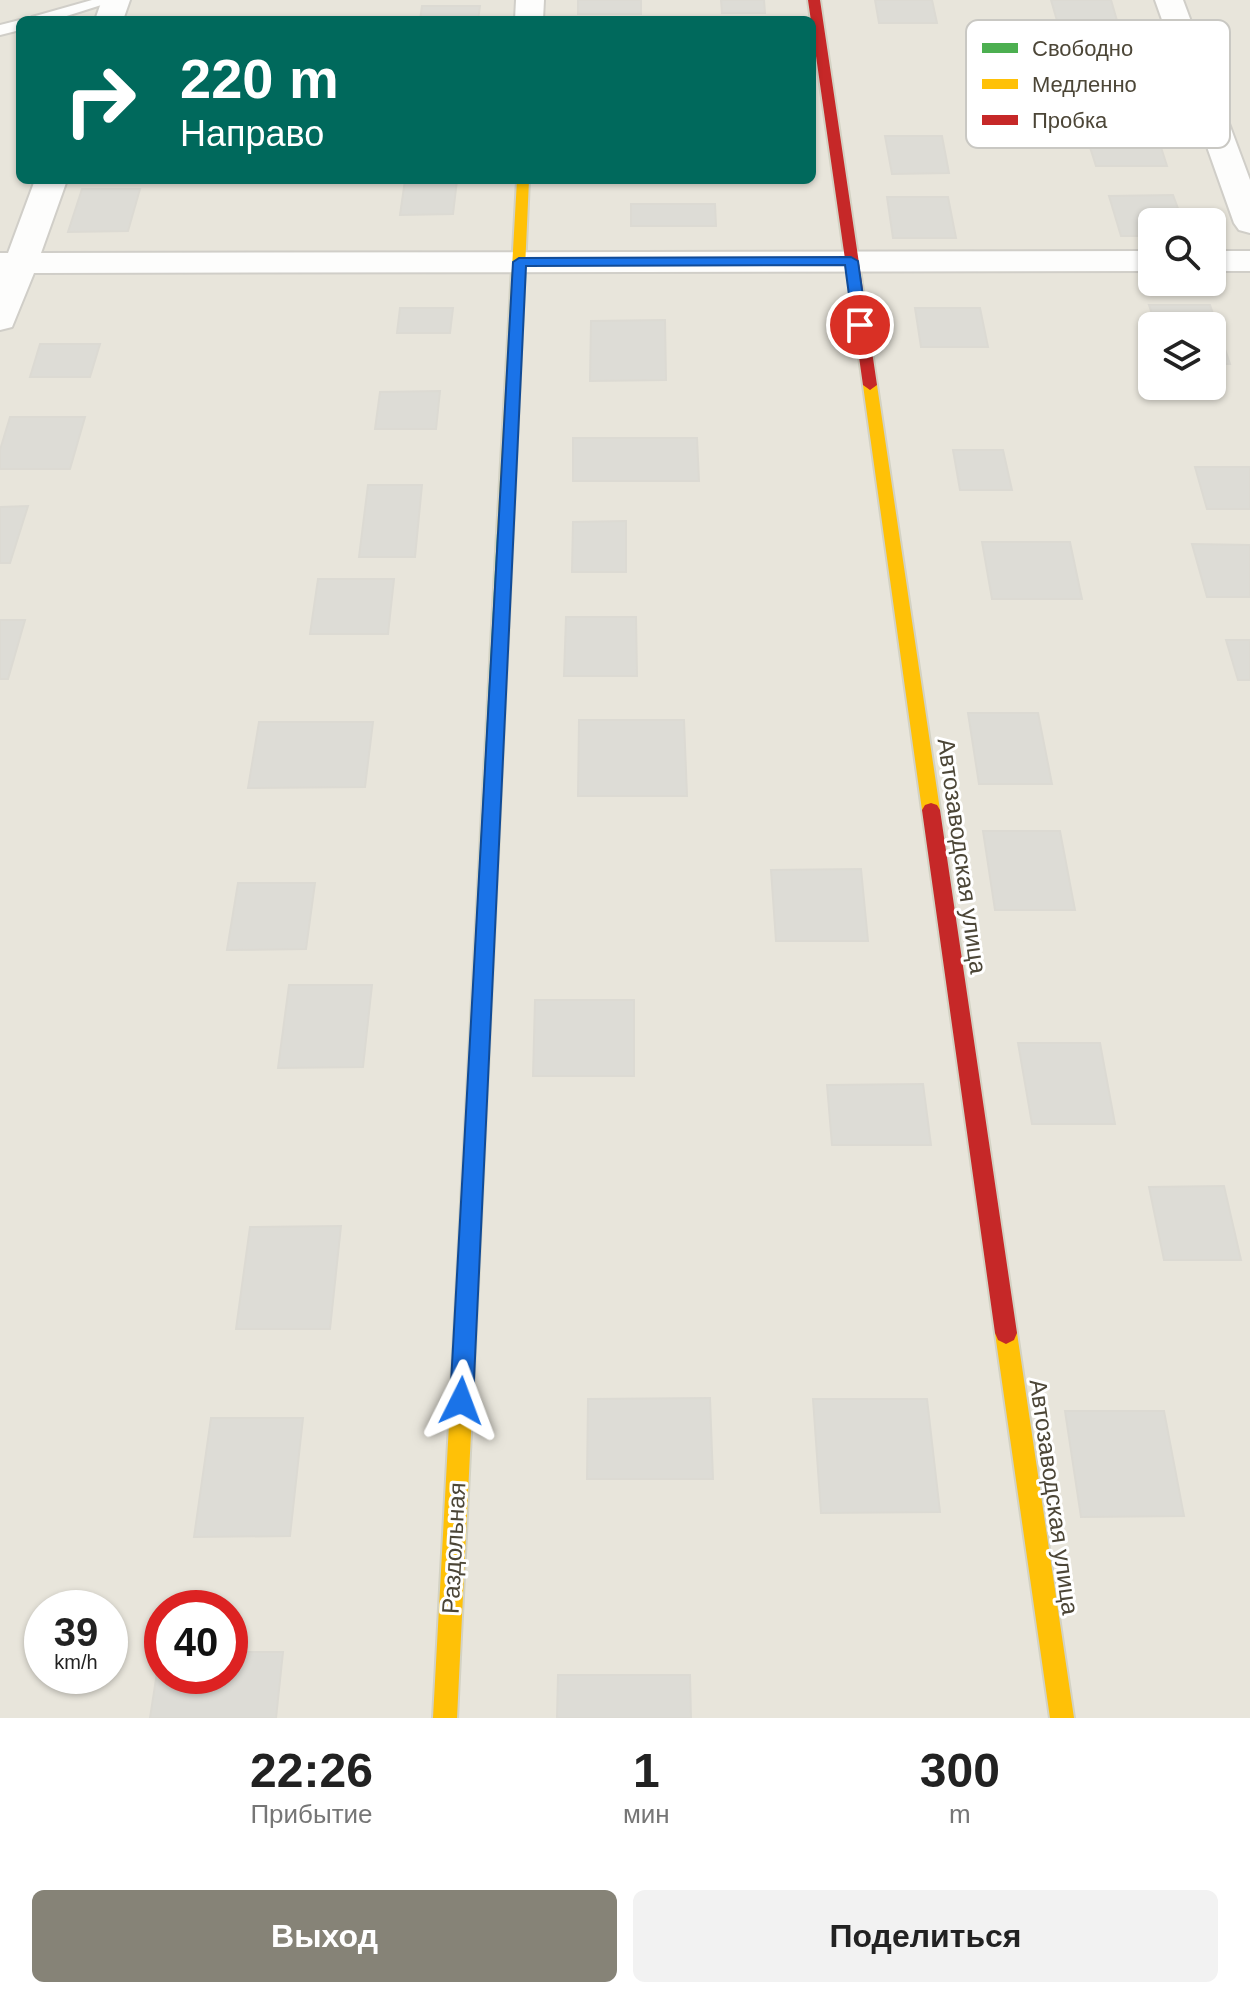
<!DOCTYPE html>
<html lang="ru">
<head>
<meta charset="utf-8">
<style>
  body { margin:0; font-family:Helvetica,sans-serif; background:#f2f2f2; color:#222; height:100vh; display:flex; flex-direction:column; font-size:30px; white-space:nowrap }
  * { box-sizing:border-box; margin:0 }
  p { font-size:26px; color:#767676 }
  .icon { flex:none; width:44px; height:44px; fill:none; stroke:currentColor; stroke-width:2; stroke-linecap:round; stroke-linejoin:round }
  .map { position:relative; height:1718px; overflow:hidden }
  .sheet { display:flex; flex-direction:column; background:#fff; flex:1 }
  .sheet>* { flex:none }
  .guide { position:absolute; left:16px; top:16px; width:800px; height:168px; border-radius:12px; box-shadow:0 2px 6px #0004; background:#00695c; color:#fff; overflow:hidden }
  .fabs { position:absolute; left:1138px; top:208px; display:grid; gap:16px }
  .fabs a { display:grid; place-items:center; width:88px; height:88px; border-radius:12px; background:#fff; box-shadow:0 2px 6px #0004; font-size:40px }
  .speed { position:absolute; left:24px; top:1590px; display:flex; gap:16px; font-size:40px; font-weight:700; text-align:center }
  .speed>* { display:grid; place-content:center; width:104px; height:104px; border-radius:50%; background:#fff; box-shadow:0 2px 6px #0004; line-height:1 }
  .speed small { font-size:20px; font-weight:400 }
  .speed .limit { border:12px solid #d22; background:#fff; color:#111 }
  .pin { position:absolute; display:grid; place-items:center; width:68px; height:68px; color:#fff; margin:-34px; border:4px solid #fff; border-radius:50%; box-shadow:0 2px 8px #0007 }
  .me { position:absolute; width:88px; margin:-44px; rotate:3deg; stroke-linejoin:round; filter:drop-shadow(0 0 6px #0008) }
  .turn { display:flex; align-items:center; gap:28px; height:168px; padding:0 32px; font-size:36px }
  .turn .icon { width:104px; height:104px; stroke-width:2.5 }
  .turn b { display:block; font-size:56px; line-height:68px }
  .eta { display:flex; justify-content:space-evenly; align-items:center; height:136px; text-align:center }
  .eta b { font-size:48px; font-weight:800; line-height:56px }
  .action { display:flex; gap:16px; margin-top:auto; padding:16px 32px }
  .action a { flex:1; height:92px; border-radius:12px; background:#868377; color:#fff; font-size:32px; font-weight:800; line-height:92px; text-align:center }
  .action a+a { background:#f2f2f2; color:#222 }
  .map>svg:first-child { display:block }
  .residential { fill:#e8e5db; fill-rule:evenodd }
  .building { fill:#dddcd6; stroke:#dcdad3; stroke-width:2 }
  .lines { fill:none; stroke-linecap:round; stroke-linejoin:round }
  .lane-casing { stroke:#d0cec8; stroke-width:4 }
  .street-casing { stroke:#d0cec8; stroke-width:4 }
  .fast-casing { stroke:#d3d2c4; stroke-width:4 }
  .slow-casing { stroke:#d3d2c4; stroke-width:4 }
  .jam-casing { stroke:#d3d2c4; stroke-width:4 }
  .lane { fill:#fdfdfc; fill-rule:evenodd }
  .street { fill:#fdfdfc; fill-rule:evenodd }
  .fast { fill:#4caf50; fill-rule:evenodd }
  .slow { fill:#ffc107; fill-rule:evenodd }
  .jam { fill:#c62828; fill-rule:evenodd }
  .route { fill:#1a73e8; stroke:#114b97; stroke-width:2 }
  .labels { text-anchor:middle; stroke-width:6; stroke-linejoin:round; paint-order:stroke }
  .street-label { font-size:24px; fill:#4c4637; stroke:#fff }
  .key { fill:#fff; stroke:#c9c8c3; stroke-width:2 }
  .key-label { font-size:22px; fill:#4c4637 }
</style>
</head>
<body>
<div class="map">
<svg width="1250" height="1718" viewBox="0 0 1250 1718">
  <rect width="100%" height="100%" fill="#f3f3ee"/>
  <path class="residential" d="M 0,0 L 1250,0 L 1250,1718 L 0,1718 ZM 20,20 L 812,20 L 812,180 L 20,180 ZM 1152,222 L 1212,222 L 1212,282 L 1152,282 ZM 1152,326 L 1212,326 L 1212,386 L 1152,386 ZM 42,1608 L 110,1608 L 110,1676 L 42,1676 ZM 162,1608 L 230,1608 L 230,1676 L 162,1676 Z"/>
  <path class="building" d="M 578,0 L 641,0 L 641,14 L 578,14 Z
    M 721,0 L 764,0 L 765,13 L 722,13 Z
    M 875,0 L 932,0 L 937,23 L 879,23 Z
    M 1051,0 L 1111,0 L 1118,24 L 1058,24 Z
    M 422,6 L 480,6 L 478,20 L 420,20 Z
    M 885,136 L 942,136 L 949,173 L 892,174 Z
    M 1087,138 L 1158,138 L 1167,166 L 1096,166 Z
    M 405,180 L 457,180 L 453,214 L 400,215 Z
    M 82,189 L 140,189 L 128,231 L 68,232 Z
    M 1173,195 L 1183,222 L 1152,222 L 1152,236 L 1121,236 L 1109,196 Z
    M 887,197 L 948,197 L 956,238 L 893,238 Z
    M 631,204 L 715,204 L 716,226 L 631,226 Z
    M 1149,305 L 1210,305 L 1230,364 L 1212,364 L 1212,326 L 1156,326 Z
    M 400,308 L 453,308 L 450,333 L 397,333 Z
    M 915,308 L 980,308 L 988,347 L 921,347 Z
    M 665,320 L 666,380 L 590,381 L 591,321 Z
    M 40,344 L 100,344 L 90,377 L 30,377 Z
    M 440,391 L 436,429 L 375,429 L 380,392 Z
    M 10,417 L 85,417 L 70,469 L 0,469 L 0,450 Z
    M 573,438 L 697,438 L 699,481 L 573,481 Z
    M 953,450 L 1003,450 L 1012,490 L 960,490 Z
    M 1195,467 L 1250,467 L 1250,509 L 1207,509 Z
    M 368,485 L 422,485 L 415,557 L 359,557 Z
    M 28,506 L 10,563 L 0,563 L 0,507 Z
    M 626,521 L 626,572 L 572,572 L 573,522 Z
    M 982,542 L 1070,542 L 1082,599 L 992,599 Z
    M 1192,544 L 1250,545 L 1250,597 L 1207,597 Z
    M 318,579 L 394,579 L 388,634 L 310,634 Z
    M 566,617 L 636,617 L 637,676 L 564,676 Z
    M 0,620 L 25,620 L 8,679 L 0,679 Z
    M 1226,640 L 1250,640 L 1250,680 L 1238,680 Z
    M 968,713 L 1038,713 L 1052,784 L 979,784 Z
    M 579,720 L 684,720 L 687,796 L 578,796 Z
    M 259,722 L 373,722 L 365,787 L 248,788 Z
    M 983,831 L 1060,831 L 1075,910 L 995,910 Z
    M 861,869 L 868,941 L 776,941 L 771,870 Z
    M 238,883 L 315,883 L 306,949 L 227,950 Z
    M 289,985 L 372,985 L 363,1067 L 278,1068 Z
    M 535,1000 L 634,1000 L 634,1076 L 533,1076 Z
    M 1018,1043 L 1100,1043 L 1115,1124 L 1032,1124 Z
    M 923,1084 L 931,1145 L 832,1145 L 827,1085 Z
    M 1224,1186 L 1241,1260 L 1164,1260 L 1149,1187 Z
    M 341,1226 L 330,1329 L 236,1329 L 250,1227 Z
    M 710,1398 L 713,1479 L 587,1479 L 588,1399 Z
    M 813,1399 L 927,1399 L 940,1512 L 821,1513 Z
    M 1065,1411 L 1164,1411 L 1184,1516 L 1081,1517 Z
    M 211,1418 L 303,1418 L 290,1536 L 194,1537 Z
    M 230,1652 L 283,1652 L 276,1718 L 150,1718 L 160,1653 L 162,1676 L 230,1676 Z
    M 558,1675 L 690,1675 L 691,1718 L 557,1718 Z"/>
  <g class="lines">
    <defs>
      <path id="lane" d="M 92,0 L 117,0 L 54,20 L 29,20 L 32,17 Z
        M 20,20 L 20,30 L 0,35 L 0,25 Z"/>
      <path id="street" d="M 102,0 L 130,0 L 123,20 L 95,20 Z
        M 516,0 L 544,0 L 543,20 L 515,20 Z
        M 1155,0 L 1183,0 L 1250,180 L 1250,233 L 1239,230 L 1234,223 Z
        M 35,180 L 67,180 L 41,253 L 1152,251 L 1152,271 L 34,273 L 12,327 L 0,330 L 0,253 L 8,253 Z
        M 1212,251 L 1250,251 L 1250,271 L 1212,271 Z"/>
      <path id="fast" d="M 505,528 L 513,533 L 475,1351 L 472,1359 L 464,1362 L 456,1359 L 453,1351 L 497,533 Z"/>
      <path id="slow" d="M 517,180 L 529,180 L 513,533 L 505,538 L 497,533 Z
        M 870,380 L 877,385 L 940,810 L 937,815 L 925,815 L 922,810 L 863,385 Z
        M 1006,1322 L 1014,1326 L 1017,1333 L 1074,1718 L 1050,1718 L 995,1333 L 998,1326 Z
        M 464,1340 L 472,1343 L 475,1351 L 457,1718 L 433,1718 L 453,1351 L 456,1343 Z"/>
      <path id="jam" d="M 808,0 L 820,0 L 877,385 L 870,390 L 863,385 Z
        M 931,803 L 937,805 L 940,810 L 1017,1333 L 1014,1340 L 1006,1344 L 998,1340 L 995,1333 L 922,810 L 925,805 Z"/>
    </defs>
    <use href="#lane" class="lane-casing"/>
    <use href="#street" class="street-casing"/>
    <use href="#fast" class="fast-casing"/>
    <use href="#slow" class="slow-casing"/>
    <use href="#jam" class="jam-casing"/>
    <use href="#lane" class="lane"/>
    <use href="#street" class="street"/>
    <use href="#fast" class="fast"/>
    <use href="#slow" class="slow"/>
    <use href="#jam" class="jam"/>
  </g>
  <path class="route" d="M 851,257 L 858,261 L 867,325 L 860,329 L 853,325 L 845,265 L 526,266 L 473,1401 L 469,1409 L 461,1413 L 453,1409 L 450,1401 L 513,262 L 519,258 Z"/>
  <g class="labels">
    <g class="street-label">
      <text transform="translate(962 856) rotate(82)" y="8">Автозаводская улица</text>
      <text transform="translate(1054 1497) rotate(82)" y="8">Автозаводская улица</text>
      <text transform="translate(454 1548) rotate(-87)" y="8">Раздольная</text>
    </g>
  </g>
  <rect x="966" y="20" width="264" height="128" rx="12" class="key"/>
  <rect x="982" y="43" width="36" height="10" fill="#4caf50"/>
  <rect x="982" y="79" width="36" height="10" fill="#ffc107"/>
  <rect x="982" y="115" width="36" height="10" fill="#c62828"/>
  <g class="key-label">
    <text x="1032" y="56">Свободно</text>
    <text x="1032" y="92">Медленно</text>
    <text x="1032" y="128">Пробка</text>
  </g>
</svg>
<div class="fabs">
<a><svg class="icon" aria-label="search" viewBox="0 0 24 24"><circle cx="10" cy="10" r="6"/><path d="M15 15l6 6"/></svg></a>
<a><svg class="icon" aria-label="layers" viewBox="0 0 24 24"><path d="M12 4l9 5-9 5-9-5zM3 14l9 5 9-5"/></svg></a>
</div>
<div class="speed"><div>39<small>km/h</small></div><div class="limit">40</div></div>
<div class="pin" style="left:860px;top:325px;background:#d93025"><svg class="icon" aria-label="arrive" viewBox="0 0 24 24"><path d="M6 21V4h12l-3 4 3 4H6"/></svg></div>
<svg class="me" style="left:461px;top:1401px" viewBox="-20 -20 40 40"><path d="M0-17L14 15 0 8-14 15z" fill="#1a73e8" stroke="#fff" stroke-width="4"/></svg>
<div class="guide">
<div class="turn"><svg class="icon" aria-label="right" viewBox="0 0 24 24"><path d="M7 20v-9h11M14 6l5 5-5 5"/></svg><div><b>220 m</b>Направо</div></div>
</div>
</div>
<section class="sheet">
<div class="eta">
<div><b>22:26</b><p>Прибытие</p></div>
<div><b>1</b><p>мин</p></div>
<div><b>300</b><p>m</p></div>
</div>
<div class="action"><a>Выход</a><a>Поделиться</a></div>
</section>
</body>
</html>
